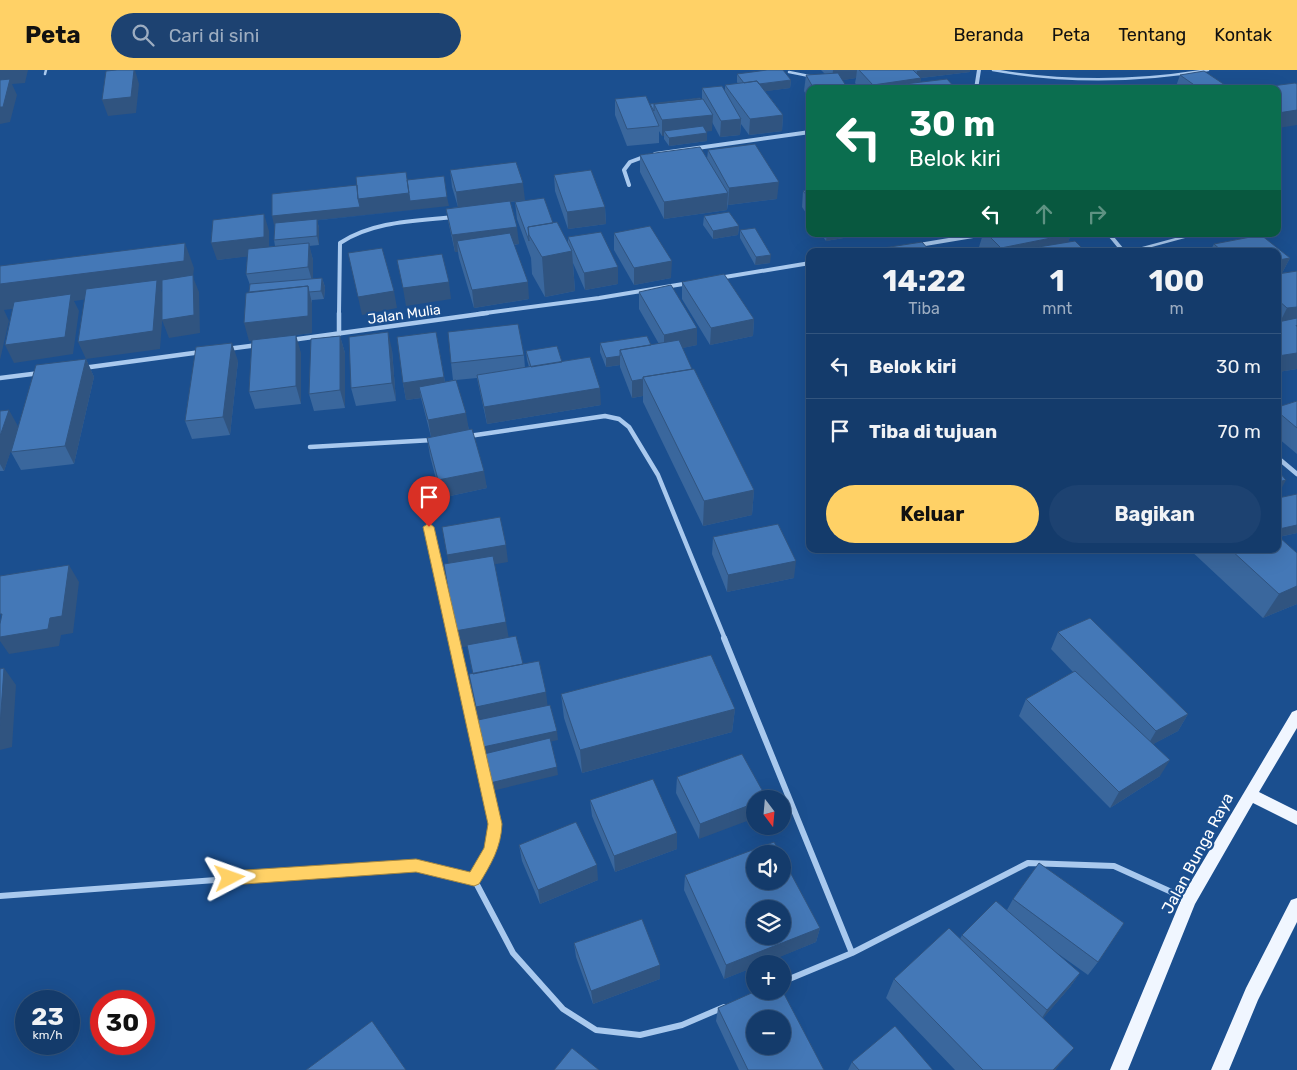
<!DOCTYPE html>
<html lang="id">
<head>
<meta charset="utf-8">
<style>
  body { margin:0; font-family:Rubik,sans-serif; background:#1d4271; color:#f1f3f6; height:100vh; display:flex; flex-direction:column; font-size:19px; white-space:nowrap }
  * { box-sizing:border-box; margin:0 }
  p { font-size:16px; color:#9dadc1 }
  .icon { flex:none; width:28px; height:28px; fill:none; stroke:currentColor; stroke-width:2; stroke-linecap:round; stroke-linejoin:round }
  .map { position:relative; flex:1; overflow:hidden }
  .panel { position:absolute; left:806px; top:178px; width:475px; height:305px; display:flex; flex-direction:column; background:#143b6b; border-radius:10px; box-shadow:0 5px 20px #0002,0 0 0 1px #33557e }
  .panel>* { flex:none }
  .guide { position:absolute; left:806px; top:15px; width:475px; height:152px; border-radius:10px; box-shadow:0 5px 20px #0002,0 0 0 1px #33557e; background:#0b6e4f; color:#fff; overflow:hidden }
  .needle { width:32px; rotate:164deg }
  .tools { position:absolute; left:746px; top:720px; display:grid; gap:10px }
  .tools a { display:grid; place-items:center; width:45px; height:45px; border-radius:50%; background:#143b6b; box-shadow:0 5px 20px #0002,0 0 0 1px #33557e; font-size:25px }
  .speed { position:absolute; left:15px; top:920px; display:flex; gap:10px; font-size:25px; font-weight:700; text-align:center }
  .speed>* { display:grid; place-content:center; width:65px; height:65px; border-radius:50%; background:#143b6b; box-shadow:0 5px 20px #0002,0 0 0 1px #33557e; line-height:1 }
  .speed small { font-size:12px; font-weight:400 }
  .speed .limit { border:8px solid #d22; background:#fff; color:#111 }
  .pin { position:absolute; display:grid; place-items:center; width:42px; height:42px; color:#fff; margin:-51px -21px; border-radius:50% 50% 50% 0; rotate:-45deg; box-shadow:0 0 5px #0007 }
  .pin .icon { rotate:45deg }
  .me { position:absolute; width:55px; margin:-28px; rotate:86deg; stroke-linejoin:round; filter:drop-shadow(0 0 4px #0008) }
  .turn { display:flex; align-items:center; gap:18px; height:105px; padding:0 20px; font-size:22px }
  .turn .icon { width:65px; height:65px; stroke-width:2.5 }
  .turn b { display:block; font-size:35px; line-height:42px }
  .lanes { display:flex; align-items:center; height:48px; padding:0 20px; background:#0003; justify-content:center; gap:25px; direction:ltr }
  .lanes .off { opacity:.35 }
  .eta { display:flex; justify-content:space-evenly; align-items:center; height:85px; text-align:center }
  .eta b { font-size:30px; font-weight:700; line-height:35px }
  .button { display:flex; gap:10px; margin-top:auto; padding:10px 20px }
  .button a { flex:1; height:58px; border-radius:30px; background:#ffd166; color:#111; font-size:20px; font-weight:700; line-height:58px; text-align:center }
  .button a+a { background:#1d4271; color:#f1f3f6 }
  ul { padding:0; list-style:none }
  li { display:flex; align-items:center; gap:15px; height:65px; padding:0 20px; border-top:1px solid #33557e }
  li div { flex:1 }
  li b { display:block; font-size:19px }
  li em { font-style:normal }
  header { display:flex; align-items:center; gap:30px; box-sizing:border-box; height:70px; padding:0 25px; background:#ffd166; color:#111 }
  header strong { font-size:24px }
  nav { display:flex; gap:28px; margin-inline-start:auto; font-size:18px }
  .search { width:350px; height:45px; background:#1d4271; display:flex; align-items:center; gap:12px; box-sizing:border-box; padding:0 18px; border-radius:28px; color:#9dadc1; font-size:19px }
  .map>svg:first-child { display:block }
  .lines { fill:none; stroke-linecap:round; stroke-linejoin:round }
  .service { stroke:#a9c9ee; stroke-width:2.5 }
  .minor-far2 { stroke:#a9c9ee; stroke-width:4 }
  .minor-far1 { stroke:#a9c9ee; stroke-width:4.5 }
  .minor { stroke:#a9c9ee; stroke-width:6 }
  .primary { fill:#f0f6ff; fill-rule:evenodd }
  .wall { fill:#3a679d }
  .shaded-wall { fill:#305480 }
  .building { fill:#4478b7; stroke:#305480; fill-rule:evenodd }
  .route { fill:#ffd166; stroke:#a68842 }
  .labels { text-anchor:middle; stroke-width:4.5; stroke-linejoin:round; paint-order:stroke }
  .street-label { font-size:14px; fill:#fff; stroke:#1b4f8f }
  .near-street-label { font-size:16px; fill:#fff; stroke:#1b4f8f }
</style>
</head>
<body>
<header>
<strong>Peta</strong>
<div class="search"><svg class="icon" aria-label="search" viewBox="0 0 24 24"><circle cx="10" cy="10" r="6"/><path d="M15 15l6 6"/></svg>Cari di sini</div>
<nav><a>Beranda</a><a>Peta</a><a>Tentang</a><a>Kontak</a></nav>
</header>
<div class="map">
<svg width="1297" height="1000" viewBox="0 0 1297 1000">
  <rect width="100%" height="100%" fill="#1b4f8f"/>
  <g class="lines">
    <path class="service" d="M 993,0 C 1065,13 1136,12 1208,0
      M 789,2 L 814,7
      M 45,4 L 46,0
      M 1132,181 L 1195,164"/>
    <path class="minor-far2" d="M 976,19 L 979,0
      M 655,84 L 810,62
      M 629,115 L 624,100 L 630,92 L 646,86
      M 1109,164 L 1123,181
      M 919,175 L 985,164
      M 719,208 L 810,193
      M 339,244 L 340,173 C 373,151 416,151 454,147
      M 478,244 L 599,228 L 689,213"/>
    <path class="minor-far1" d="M 339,264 L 339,243
      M 291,270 L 487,243
      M 227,279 L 258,275
      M 83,298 L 201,282
      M 0,308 L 40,303
      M 469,366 L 605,346 L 619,349 L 629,357 L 658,405 L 725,569
      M 310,377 L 433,370
      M 1278,388 L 1297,404
      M 429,457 L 454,569"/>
    <path class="minor" d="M 454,568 L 495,754 L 491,780 L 474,809
      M 724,568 L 852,883
      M 0,826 L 416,795 L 474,809 L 513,883 L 563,939 L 596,960 L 640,965 L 682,955 L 724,937
      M 782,912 L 852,883 L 1028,793 L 1114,796 L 1187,829"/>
    <path class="primary" d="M 1297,640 L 1297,658 L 1259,722 L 1297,741 L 1297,755 L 1253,733 L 1195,834 L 1128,1000 L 1110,1000 L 1183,825 L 1292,642 Z
      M 1297,828 L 1297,852 L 1258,930 L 1229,1000 L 1211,1000 L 1246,918 L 1291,830 Z"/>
  </g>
  <path class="wall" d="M 821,0 L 970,0 L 970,2 L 921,8 L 920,12 L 956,19 L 860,19 L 855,13 L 856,8 L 842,10 L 848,19 L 810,19 L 810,31 L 804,21 L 806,5 L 825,4 Z
    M 737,4 L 791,10 L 790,18 L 765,21 L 783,45 L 782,61 L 749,65 L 741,54 L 740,65 L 720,67 L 712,52 L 712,61 L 706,61 L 707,71 L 669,76 L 664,69 L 664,66 L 662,66 L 659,61 L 659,73 L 627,76 L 615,45 L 615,29 L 650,35 L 702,29 L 702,18 L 725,20 L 725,15 L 738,14 L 737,12 Z
    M 1180,5 L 1231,19 L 1175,19 Z
    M 708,80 L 777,129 L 728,135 L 728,134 L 727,140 L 664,149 L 640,102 L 640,85 L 707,89 Z
    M 450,100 L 525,130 L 510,132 L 519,174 L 514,175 L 529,229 L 474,238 L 459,188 L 458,182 L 455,182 L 449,155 L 446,139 L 458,137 L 452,117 Z
    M 554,105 L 605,137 L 606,154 L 568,159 L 555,121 Z
    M 810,120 L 810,149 L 802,137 L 803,121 Z
    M 515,132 L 553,153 L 568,174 L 568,167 L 618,214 L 585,220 L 573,193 L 575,221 L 545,227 L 532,204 L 531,188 L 517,149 Z
    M 449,136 L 317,150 L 319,158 L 319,175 L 309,176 L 313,190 L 313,209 L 322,208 L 325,217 L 324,229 L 312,230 L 312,263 L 260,269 L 301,283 L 301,334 L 255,339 L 249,322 L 252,270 L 249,271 L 249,222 L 250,215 L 246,204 L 248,186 L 217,190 L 269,161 L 269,177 L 275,176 L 274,170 L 275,155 L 274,155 Z
    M 704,146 L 739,156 L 738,165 L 713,169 L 703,155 Z
    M 740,160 L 770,193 L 755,195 L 740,168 Z
    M 614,163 L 671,208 L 634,215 L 614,180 Z
    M 821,164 L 867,164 L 826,171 Z
    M 983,164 L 1071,164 L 1068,172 L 1085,181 L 984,181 L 979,177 Z
    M 1261,165 L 1290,188 L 1282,203 L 1297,201 L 1297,299 L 1278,302 L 1278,181 L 1210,181 L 1214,174 Z
    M 682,212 L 754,249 L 753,266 L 710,275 L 682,229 Z
    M 639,222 L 697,275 L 682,278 L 692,299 L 754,420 L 752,445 L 703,456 L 643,332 L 643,326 L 632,328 L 620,297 L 620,295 L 606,297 L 600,282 L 600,273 L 651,275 L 659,274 L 639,239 Z
    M 436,262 L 445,312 L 453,310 L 451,293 L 524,285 L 525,298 L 529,297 L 527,290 L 526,281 L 562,292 L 601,335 L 487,354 L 480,322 L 477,308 L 456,310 L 469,360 L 487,418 L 441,428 L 430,386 L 427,368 L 431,367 L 421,328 L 406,330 L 403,313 Z
    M 340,266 L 345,283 L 345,338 L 314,341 L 309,324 Z
    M 392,280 L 396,331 L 356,336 L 351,318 Z
    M 86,289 L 94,307 L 74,394 L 21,400 L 11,382 L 17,361 L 4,401 L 0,401 L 0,341 L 18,357 Z
    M 238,291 L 230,365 L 192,369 L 185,351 Z
    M 1297,331 L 1297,384 L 1278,368 L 1278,337 Z
    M 1278,428 L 1297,463 L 1279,467 L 1297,534 L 1263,548 L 1189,479 L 1278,479 Z
    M 713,467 L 794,508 L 727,522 L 712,484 Z
    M 1058,562 L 1188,644 L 1178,661 L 1153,674 L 1160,706 L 1110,738 L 1019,646 L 1026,629 L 1073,602 L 1051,579 Z
    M 561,624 L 735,639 L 732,662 L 582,703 L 564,648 Z
    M 742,684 L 699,769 L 676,723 L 677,707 Z
    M 590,730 L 677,763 L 677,779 L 615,802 L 592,746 Z
    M 519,775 L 598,810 L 540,834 L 522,791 Z
    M 685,805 L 820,858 L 816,872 L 724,909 L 684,820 Z
    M 1013,829 L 1098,892 L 1088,905 L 1050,878 L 1080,903 L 1070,917 L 1043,948 L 1059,995 L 1055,1000 L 955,1000 L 886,928 L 894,909 L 960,869 L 962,865 L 1007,840 Z
    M 574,873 L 660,909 L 593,934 L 576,887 Z
    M 718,938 L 824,1000 L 739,1000 L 716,951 Z
    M 852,992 L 933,1000 L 848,1000 Z"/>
  <path class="shaded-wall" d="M 0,0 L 28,0 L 25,13 L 12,14 L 17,25 L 10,52 L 0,54 Z
    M 134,0 L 135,0 L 139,14 L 136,43 L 108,46 L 102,30 Z
    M 833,0 L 857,0 L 856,8 L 832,12 Z
    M 922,0 L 970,0 L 970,2 L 921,8 L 919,19 L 873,19 L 873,15 L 916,8 L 917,1 Z
    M 791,10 L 790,18 L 746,24 L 746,16 Z
    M 1297,40 L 1297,55 L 1278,58 L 1278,43 Z
    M 713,45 L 712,61 L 667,66 L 664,61 L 664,66 L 662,66 L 662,50 Z
    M 783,45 L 782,61 L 749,65 L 750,49 Z
    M 741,49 L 740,65 L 720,67 L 721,51 Z
    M 707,63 L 707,71 L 669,76 L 669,68 Z
    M 779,112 L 777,129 L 728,135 L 729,118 Z
    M 523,113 L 525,130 L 458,139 L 456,122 Z
    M 409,118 L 447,127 L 449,136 L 317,150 L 319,158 L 319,175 L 317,166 L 317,150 L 274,155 L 272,146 Z
    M 728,123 L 727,140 L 664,149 L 664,132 Z
    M 605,137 L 606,154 L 568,159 L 567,142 Z
    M 264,144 L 269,161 L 269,184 L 217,190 L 211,173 Z
    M 739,156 L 738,165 L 713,169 L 713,161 Z
    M 517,157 L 519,174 L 460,182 L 457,171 L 458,182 L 455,182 L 452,165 Z
    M 827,164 L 867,164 L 826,171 Z
    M 1071,164 L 1065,181 L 1000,181 L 1001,178 Z
    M 185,173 L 194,198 L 193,207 L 199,222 L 200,263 L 169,268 L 162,250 L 193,215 L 161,220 L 164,227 L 160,279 L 86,289 L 78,272 L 156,220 L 74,231 L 79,241 L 73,284 L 14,293 L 5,275 L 70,231 L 4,240 L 9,251 L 0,290 L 0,214 Z
    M 309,173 L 313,190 L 313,214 L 308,197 Z
    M 572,181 L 575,221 L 545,227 L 542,187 Z
    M 771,185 L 770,193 L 755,195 L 756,187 Z
    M 1290,188 L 1281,205 L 1278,206 L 1278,190 Z
    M 672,191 L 671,208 L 634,215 L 634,198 Z
    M 618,197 L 618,214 L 585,220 L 584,203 Z
    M 322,208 L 325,217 L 324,229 L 321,221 Z
    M 449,212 L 451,229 L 406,236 L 403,218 Z
    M 528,212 L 529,229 L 474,238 L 472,220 Z
    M 308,216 L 312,233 L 312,263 L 249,271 L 244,253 Z
    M 394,221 L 397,238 L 362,245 L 358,227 Z
    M 1297,237 L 1297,252 L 1278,256 L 1287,238 Z
    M 754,249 L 753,266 L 710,275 L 711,258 Z
    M 697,258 L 697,275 L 664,282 L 664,265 Z
    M 388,262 L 392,280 L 396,331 L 392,313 Z
    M 296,265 L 301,283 L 301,334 L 296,316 Z
    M 340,266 L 345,283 L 345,338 L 340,320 Z
    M 232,273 L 238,291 L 230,365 L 223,347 Z
    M 1297,283 L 1297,299 L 1278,302 L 1278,286 Z
    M 620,286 L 620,295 L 606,297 L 606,288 Z
    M 86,289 L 94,307 L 74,394 L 65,376 Z
    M 444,307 L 447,324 L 419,317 L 421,328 L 406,330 L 403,313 Z
    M 643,309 L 643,326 L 632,328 L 632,311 Z
    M 600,318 L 601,335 L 487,354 L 484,337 Z
    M 9,340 L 19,358 L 4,401 L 0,394 L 0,366 Z
    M 466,343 L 469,360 L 431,367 L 428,350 Z
    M 484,401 L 487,418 L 441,428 L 438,410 Z
    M 1286,410 L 1278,425 L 1278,412 Z
    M 754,420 L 752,445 L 703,456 L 704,431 Z
    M 1297,455 L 1297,463 L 1278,467 L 1278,462 L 1279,459 Z
    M 506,475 L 508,492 L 450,502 L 447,485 Z
    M 796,491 L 794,508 L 727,522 L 728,505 Z
    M 69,495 L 79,512 L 73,563 L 61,565 L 59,576 L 9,584 L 0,571 L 0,567 L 50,548 Z
    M 1297,516 L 1297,534 L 1263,548 L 1279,524 Z
    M 506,552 L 509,569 L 459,578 L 455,561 Z
    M 4,598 L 16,615 L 12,677 L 0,680 L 0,656 Z
    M 546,622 L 548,639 L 479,654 L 476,637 Z
    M 735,639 L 732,662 L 582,703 L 580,680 Z
    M 1188,644 L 1178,661 L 1146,678 L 1156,661 Z
    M 557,661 L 558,670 L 485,686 L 483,677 Z
    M 1170,690 L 1160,706 L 1110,738 L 1119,722 Z
    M 557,697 L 558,705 L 492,721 L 490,713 Z
    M 755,733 L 755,748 L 699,769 L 700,754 Z
    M 677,763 L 677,779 L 615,802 L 614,786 Z
    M 597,795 L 598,810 L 540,834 L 538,820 Z
    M 820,858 L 816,872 L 763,894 L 755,894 L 755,897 L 724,909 L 726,895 Z
    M 660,895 L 660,909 L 593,934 L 591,921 Z
    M 1080,903 L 1070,917 L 1038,954 L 1047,940 Z
    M 1074,978 L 1055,1000 L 1053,1000 Z"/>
  <path class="building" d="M 117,0 L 134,0 L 131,27 L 102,30 L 106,1 Z
    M 767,0 L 783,0 L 791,10 L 759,14 L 757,11 L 744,13 L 737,4 Z
    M 859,0 L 913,0 L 921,8 L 873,15 Z
    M 1204,1 L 1231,19 L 1200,19 L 1180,5 Z
    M 838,3 L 848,19 L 814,19 L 806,5 Z
    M 10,9 L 3,37 L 0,37 L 0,10 Z
    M 947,9 L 956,19 L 871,18 Z
    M 757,11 L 783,45 L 750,49 L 725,15 Z
    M 1295,13 L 1297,14 L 1297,40 L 1278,43 L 1278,19 L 1249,19 Z
    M 722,16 L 741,49 L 721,51 L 702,18 Z
    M 646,26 L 659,56 L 627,59 L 615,29 Z
    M 700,28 L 701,29 L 654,34 L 654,41 L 650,34 Z
    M 703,29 L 713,45 L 662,50 L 654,34 Z
    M 703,56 L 707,63 L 669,68 L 664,61 Z
    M 755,74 L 779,112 L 729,118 L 708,80 Z
    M 700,77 L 728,123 L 664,132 L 640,85 Z
    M 516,92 L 523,113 L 456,122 L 450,100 Z
    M 591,100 L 605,137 L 567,142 L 554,105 Z
    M 406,102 L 409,123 L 358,129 L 356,107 Z
    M 444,106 L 447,127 L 410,131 L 407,110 Z
    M 357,115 L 358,129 L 360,137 L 272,146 L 272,124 Z
    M 810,120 L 810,129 L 803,121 Z
    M 544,128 L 553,153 L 528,157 L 529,171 L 515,132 Z
    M 510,131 L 517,157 L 452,165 L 446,139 Z
    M 729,142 L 739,156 L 713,161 L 704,146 Z
    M 264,144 L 264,167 L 211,173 L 213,150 Z
    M 317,149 L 317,166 L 274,170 L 275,153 Z
    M 557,152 L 572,181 L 542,187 L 529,165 L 528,157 Z
    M 650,156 L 672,191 L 634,198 L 614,163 Z
    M 755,158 L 771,185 L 756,187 L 740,160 Z
    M 601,162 L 618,197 L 584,203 L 568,167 Z
    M 510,163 L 528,212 L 472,220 L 457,171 Z
    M 987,164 L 1071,164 L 1001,178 Z
    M 1261,165 L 1290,188 L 1278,190 L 1278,181 L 1222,181 L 1214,174 Z
    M 1075,171 L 1085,181 L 1014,181 Z
    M 922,172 L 930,181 L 864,181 Z
    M 185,173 L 184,191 L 0,214 L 0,196 Z
    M 309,173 L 308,197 L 246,204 L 248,179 Z
    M 382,178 L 394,221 L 358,227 L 348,183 Z
    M 845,179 L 846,181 L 834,181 Z
    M 1197,179 L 1200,181 L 1183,181 Z
    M 442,184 L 449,212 L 403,218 L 397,190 Z
    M 1297,201 L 1297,237 L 1287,238 L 1278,230 L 1278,204 Z
    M 724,204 L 754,249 L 711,258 L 682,212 Z
    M 193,205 L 194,245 L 162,250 L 162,210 Z
    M 322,208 L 321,221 L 309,222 L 308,216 L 249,222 L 250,214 Z
    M 157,210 L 153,261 L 78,272 L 86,219 Z
    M 671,215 L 697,258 L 664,265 L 639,222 Z
    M 308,216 L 308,246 L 244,253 L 246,223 Z
    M 71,224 L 65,267 L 5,275 L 14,232 Z
    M 1297,248 L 1297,256 L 1296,255 L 1297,257 L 1297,283 L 1278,286 L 1278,252 Z
    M 518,254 L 524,285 L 451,293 L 448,262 Z
    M 388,262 L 392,313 L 351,318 L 349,267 Z
    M 436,262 L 444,307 L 403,313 L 397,267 Z
    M 296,265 L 296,316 L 249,322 L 252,270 Z
    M 340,266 L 340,320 L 309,324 L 311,269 Z
    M 647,266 L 651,275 L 620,280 L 620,286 L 606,288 L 600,273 Z
    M 679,270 L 692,299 L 643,307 L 643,309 L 632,311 L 620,280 Z
    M 232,273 L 223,347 L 185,351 L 196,277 Z
    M 557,276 L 562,292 L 531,297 L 526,281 Z
    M 590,287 L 600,318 L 484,337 L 477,305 Z
    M 86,289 L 65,376 L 11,382 L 36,295 Z
    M 694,299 L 754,420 L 704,431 L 643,307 Z
    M 456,310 L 466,343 L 428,350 L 419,317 Z
    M 1297,331 L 1297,358 L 1278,342 L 1278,337 Z
    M 9,340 L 0,366 L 0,341 Z
    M 472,359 L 484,401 L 438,410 L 427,368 Z
    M 1278,401 L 1286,410 L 1278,412 Z
    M 1297,424 L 1297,455 L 1279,459 L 1278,456 L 1278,428 Z
    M 500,447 L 506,475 L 447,485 L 442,457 Z
    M 778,454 L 796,491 L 728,505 L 713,467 Z
    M 1278,466 L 1297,483 L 1297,516 L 1279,524 L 1230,479 L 1278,479 Z
    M 493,486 L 506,552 L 455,561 L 444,494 Z
    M 69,495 L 62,546 L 50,548 L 48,559 L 0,567 L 0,554 L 2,544 L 0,544 L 0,506 Z
    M 1090,548 L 1188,644 L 1156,661 L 1058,562 Z
    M 516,566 L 523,594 L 473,604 L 467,575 Z
    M 711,585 L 735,639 L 580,680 L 561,624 Z
    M 539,591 L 546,622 L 476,637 L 469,604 Z
    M 4,598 L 0,656 L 0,599 Z
    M 1075,601 L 1170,690 L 1119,722 L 1026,629 Z
    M 550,635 L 557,661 L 483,677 L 478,650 Z
    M 550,668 L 557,697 L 490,713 L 484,684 Z
    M 742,684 L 767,729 L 755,729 L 755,733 L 700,754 L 677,707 Z
    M 653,709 L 677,763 L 614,786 L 590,730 Z
    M 576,752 L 597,795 L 538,820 L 519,775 Z
    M 774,772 L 781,784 L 755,784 L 755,811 L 782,811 L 782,787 L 820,858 L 726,895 L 685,805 ZM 755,839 L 782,839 L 782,866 L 755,866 Z
    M 1039,793 L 1124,853 L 1098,892 L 1013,829 Z
    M 996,831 L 1080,903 L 1047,940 L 962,865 Z
    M 642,849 L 660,895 L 591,921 L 574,873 Z
    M 949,858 L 1074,978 L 1053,1000 L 983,1000 L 894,909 Z
    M 782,920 L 824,1000 L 748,1000 L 718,938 L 756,921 L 782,921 ZM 755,949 L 782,949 L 782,976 L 755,976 Z
    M 372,951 L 406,1000 L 306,1000 Z
    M 895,956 L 933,1000 L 859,1000 L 852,992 Z
    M 572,978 L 599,1000 L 554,1000 Z"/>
  <path class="route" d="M 429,453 L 434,457 L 502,754 C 501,778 491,794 479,814 L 474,816 L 416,802 L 230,815 L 225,813 L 223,808 L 225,803 L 230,801 L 416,789 L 470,802 L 484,778 L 488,754 L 423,457 Z"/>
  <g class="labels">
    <g class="street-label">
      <text transform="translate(404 244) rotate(-8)" y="5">Jalan Mulia</text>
    </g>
    <g class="near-street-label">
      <text transform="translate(1197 783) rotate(-62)" y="6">Jalan Bunga Raya</text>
    </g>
  </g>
</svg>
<div class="tools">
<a><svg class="needle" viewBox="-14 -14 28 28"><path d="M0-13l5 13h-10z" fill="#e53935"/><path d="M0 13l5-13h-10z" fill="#9dadc1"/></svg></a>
<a><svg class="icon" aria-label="sound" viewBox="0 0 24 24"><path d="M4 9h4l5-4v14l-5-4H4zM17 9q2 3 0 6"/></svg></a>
<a><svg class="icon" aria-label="layers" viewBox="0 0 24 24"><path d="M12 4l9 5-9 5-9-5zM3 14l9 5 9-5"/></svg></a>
<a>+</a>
<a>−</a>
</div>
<div class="speed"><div>23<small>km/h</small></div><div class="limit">30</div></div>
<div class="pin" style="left:429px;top:457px;background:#d93025"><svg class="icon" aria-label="arrive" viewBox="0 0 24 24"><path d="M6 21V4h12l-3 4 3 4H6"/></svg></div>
<svg class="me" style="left:230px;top:808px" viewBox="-20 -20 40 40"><path d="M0-17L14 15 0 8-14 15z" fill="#ffd166" stroke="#fff" stroke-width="4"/></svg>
<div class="guide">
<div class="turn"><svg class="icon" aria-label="left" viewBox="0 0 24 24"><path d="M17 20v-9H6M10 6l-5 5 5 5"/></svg><div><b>30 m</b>Belok kiri</div></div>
<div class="lanes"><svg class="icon" aria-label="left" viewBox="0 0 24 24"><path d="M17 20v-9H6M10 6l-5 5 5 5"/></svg><svg class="icon off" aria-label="ahead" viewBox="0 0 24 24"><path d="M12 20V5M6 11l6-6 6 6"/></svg><svg class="icon off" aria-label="right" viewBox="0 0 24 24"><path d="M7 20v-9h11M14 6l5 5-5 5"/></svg></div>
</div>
<section class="panel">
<div class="eta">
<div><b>14:22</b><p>Tiba</p></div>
<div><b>1</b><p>mnt</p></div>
<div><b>100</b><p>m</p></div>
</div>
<ul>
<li><svg class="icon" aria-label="left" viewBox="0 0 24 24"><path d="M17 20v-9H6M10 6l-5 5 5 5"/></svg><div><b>Belok kiri</b></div><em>30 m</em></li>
<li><svg class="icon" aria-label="arrive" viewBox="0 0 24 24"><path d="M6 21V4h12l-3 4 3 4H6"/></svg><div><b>Tiba di tujuan</b></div><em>70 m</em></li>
</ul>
<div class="button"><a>Keluar</a><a>Bagikan</a></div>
</section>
</div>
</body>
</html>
